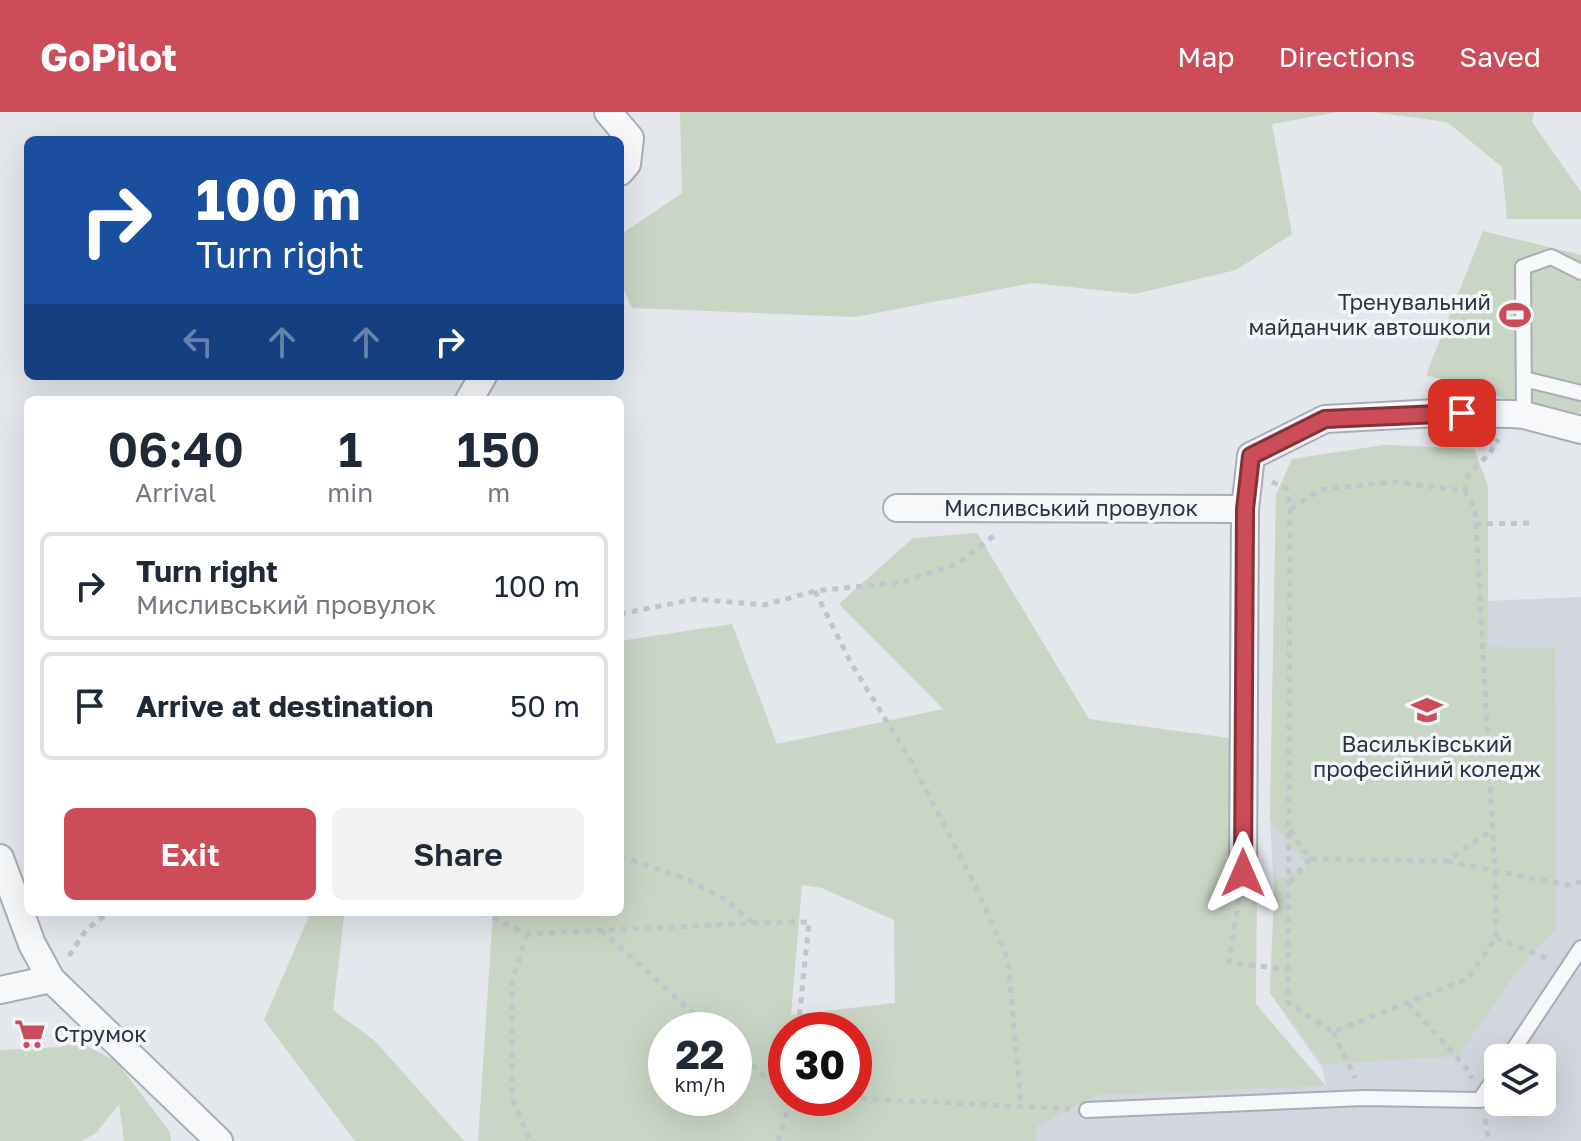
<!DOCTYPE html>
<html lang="en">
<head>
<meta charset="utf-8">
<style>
  body { margin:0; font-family:"Golos Text",sans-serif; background:#f2f2f3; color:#1f2937; height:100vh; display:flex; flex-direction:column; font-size:30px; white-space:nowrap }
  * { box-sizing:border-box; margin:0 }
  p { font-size:26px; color:#747a83 }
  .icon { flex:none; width:44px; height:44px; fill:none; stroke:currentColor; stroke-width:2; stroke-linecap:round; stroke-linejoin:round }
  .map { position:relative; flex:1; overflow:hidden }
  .panel { position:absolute; left:24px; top:284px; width:600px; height:520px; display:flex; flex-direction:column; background:#fff; border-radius:12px; box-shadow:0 8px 32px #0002 }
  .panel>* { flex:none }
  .banner { position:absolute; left:24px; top:24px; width:600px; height:244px; border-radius:12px; box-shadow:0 8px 32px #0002; background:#1a4fa0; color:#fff; overflow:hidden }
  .tools { position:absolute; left:1484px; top:932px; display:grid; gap:16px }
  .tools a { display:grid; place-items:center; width:72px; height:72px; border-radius:12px; background:#fff; box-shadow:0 8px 32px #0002; font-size:40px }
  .speed { position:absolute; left:648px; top:900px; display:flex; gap:16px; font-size:40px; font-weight:700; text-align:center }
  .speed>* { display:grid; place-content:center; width:104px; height:104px; border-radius:50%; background:#fff; box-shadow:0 8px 32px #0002; line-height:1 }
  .speed small { font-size:20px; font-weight:400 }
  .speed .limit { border:12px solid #d22; background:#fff; color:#111 }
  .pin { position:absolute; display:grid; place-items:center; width:68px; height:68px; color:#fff; margin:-34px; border-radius:16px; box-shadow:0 4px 12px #0006 }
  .me { position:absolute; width:88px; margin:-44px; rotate:0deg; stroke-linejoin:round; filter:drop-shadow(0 0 6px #0008) }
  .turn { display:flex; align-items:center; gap:28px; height:168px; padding:0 40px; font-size:36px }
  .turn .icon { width:104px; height:104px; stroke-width:2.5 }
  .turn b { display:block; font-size:56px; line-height:68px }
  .lanes { display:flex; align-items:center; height:76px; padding:0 40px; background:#0003; justify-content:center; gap:40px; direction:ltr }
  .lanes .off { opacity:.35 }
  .eta { display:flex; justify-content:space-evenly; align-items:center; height:136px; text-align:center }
  .eta b { font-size:48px; font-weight:600; line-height:56px }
  .action { display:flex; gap:16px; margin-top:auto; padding:16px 40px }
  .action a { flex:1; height:92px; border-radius:12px; background:#cd4c59; color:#fff; font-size:32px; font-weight:600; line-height:92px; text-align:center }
  .action a+a { background:#f2f2f3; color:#1f2937 }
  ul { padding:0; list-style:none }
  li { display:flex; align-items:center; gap:24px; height:108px; margin:0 16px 12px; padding:0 24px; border:4px solid #e0e1e3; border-radius:12px }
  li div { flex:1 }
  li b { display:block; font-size:30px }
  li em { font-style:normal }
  header { display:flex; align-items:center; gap:48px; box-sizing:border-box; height:112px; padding:0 40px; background:#cd4c59; color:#fff }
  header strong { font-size:38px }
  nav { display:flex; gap:44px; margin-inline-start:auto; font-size:28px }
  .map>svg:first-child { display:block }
  .built { fill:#d2d6de; fill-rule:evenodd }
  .green { fill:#c9d5c5; fill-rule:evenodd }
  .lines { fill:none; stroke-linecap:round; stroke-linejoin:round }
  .service-casing { stroke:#a9adb6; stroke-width:18 }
  .minor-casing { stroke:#a9adb6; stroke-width:30 }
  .path { stroke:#c2c5cb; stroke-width:5; stroke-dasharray:6 6; stroke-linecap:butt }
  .service { stroke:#f7f8fa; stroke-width:14 }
  .minor { stroke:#f7f8fa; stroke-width:26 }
  .route-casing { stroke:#85313a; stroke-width:20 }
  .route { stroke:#cd4c59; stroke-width:14 }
  .labels { text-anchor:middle; stroke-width:7; stroke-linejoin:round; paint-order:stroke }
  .poi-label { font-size:22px; fill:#2c3344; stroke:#f4f6f9; text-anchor:end }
  .street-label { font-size:22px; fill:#2c3344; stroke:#f4f6f9 }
</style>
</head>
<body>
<header>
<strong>GoPilot</strong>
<nav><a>Map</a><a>Directions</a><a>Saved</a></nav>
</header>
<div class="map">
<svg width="1581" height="1029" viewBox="0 0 1581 1029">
  <rect width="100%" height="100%" fill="#e4e7ec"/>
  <path class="built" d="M 1385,333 L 1474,337 L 1488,374 L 1488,489 L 1581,485 L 1581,1029 L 1017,1029 L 1020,984 L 1326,974 L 1322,956 L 1270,881 L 1274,779 L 1270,707 L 1276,383 L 1292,347 ZM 1498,946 L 1542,946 L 1542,990 L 1498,990 Z"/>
  <path class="green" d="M 680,0 L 1338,0 L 1272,12 L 1292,122 L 1236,158 L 1135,182 L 1033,171 L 855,205 L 632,196 L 620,169 L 620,123 L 682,81 Z
    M 1373,0 L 1534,0 L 1532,10 L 1581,80 L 1581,107 L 1507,107 L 1502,55 L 1447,10 Z
    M 1483,119 L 1581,143 L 1581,309 L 1426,263 Z
    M 1385,333 L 1474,337 L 1488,374 L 1488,535 L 1555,536 L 1556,816 L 1518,858 L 1458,944 L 1323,952 L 1270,881 L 1275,769 L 1308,754 L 1270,707 L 1276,383 L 1292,347 Z
    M 977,421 L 1089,607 L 1258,630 L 1256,892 L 1326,974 L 1098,983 L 1037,1014 L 1036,1029 L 478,1029 L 493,800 L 620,800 L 620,529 L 732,512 L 777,632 L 943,597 L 839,492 L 913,426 ZM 802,773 L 822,776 L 894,808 L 895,891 L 791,903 ZM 666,918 L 734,918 L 734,986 L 666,986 ZM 786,918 L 854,918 L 854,986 L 786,986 Z
    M 311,800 L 338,800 L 344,805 L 333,898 L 375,929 L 464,1029 L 355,1029 L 264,908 Z
    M 78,929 L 117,950 L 170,1020 L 171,1029 L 124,1029 L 119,992 L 96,1021 L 82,1029 L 0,1029 L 0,938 L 61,935 Z"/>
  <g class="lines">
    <defs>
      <path id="service" d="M 1524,267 L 1581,281
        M 1524,303 L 1523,155 L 1551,145 L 1581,160
        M 1508,946 L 1581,836
        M 1087,998 L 1364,986 L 1480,988 L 1498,961"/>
      <path id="minor" d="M 608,0 L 630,26 L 627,52 L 620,60
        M 469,288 L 483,264
        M 897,396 L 1245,397
        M 0,746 L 32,832 L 51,867 L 219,1029
        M 1243,761 L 1245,397 L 1251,344 L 1325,307 L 1437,301 L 1512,302 L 1524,303 L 1581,318
        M 0,878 L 51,867"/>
    </defs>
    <use href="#service" class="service-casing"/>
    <use href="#minor" class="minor-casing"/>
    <path class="path" d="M 1272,370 L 1287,377 L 1290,398 L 1288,891 L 1333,920 L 1467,867 L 1496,826 L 1495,759 L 1475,396 L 1465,379 L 1396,370 L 1321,377 L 1290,398
      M 1465,379 L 1468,363 L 1490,341 L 1498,327
      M 1475,412 L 1533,411
      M 815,479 L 851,551 L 911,649 L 971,765 L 1008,847 L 1021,995
      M 620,502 L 695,487 L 764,493 L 815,479 L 902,470 L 959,451 L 995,423
      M 1290,718 L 1310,747 L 1446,749 L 1492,718
      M 620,744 L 686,767 L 726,788 L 753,811
      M 1447,749 L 1566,773 L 1581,770
      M 1290,770 L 1310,747
      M 1239,787 L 1229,850 L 1288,858
      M 482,800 L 527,822 L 753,811 L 809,810 L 798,918
      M 601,818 L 712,918
      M 527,822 L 512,870 L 512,986 L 530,1029
      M 1496,826 L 1551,848
      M 69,844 L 86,818 L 109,800
      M 1408,891 L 1468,958 L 1472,967
      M 1333,920 L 1355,966
      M 734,937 L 786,983
      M 849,986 L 1070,997
      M 1485,1007 L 1489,1029
      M 778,1029 L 791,986"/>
    <use href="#service" class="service"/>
    <use href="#minor" class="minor"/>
  </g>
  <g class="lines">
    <defs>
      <path id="route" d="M 1243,761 L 1245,397 L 1251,344 L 1325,307 L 1462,301"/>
    </defs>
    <use href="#route" class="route-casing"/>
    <use href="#route" class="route"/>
  </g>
  <defs>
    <symbol id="stadium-bare" viewBox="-9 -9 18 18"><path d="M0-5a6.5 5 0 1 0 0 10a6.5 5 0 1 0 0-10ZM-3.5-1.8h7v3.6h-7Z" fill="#cd4c59" stroke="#f4f6f9" stroke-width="2.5" paint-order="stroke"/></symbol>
    <symbol id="university-bare" viewBox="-9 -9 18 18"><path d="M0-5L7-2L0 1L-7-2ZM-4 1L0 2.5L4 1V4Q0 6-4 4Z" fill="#cd4c59" stroke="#f4f6f9" stroke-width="2.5" paint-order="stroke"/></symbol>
    <symbol id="supermarket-bare" viewBox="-9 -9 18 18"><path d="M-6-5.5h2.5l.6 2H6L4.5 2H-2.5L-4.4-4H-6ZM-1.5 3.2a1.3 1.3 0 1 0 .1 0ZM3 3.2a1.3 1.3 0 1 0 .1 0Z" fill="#cd4c59" stroke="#f4f6f9" stroke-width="2.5" paint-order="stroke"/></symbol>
  </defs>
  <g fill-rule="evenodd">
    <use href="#stadium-bare" x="1493" y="181" width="44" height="44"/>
    <use href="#university-bare" x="1405" y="576" width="44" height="44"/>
    <use href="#supermarket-bare" x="8" y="900" width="44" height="44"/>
  </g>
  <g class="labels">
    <g class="poi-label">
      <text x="1491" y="198">Тренувальний<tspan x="1491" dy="25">майданчик автошколи</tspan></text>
      <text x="1427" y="640" text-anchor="middle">Васильківський<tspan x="1427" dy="25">професійний коледж</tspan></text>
      <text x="54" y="930" text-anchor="start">Струмок</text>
    </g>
    <g class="street-label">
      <text x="1071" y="404">Мисливський провулок</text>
    </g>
  </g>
</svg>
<div class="tools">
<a><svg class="icon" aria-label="layers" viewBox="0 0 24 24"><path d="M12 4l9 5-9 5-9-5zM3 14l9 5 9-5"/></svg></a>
</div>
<div class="speed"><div>22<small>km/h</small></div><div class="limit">30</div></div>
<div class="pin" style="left:1462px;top:301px;background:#d93025"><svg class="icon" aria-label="arrive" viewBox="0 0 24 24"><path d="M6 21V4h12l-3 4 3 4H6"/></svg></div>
<svg class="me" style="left:1243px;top:761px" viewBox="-20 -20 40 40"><path d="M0-17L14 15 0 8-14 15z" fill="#cd4c59" stroke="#fff" stroke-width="4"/></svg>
<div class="banner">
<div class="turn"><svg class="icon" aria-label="right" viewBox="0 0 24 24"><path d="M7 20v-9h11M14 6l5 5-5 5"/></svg><div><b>100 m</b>Turn right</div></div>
<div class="lanes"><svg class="icon off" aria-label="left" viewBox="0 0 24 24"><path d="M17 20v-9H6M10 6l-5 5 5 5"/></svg><svg class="icon off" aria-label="ahead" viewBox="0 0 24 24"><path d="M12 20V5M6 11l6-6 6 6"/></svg><svg class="icon off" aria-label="ahead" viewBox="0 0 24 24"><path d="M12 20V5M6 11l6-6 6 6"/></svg><svg class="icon" aria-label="right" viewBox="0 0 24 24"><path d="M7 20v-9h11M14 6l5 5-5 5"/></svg></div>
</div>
<section class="panel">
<div class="eta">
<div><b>06:40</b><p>Arrival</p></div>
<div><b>1</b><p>min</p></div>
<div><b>150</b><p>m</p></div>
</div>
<ul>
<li><svg class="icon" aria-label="right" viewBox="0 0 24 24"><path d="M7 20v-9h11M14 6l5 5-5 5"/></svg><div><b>Turn right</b><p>Мисливський провулок</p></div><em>100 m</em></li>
<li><svg class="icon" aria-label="arrive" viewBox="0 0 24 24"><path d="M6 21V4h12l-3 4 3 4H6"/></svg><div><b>Arrive at destination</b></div><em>50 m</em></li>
</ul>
<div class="action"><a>Exit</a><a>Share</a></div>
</section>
</div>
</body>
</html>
